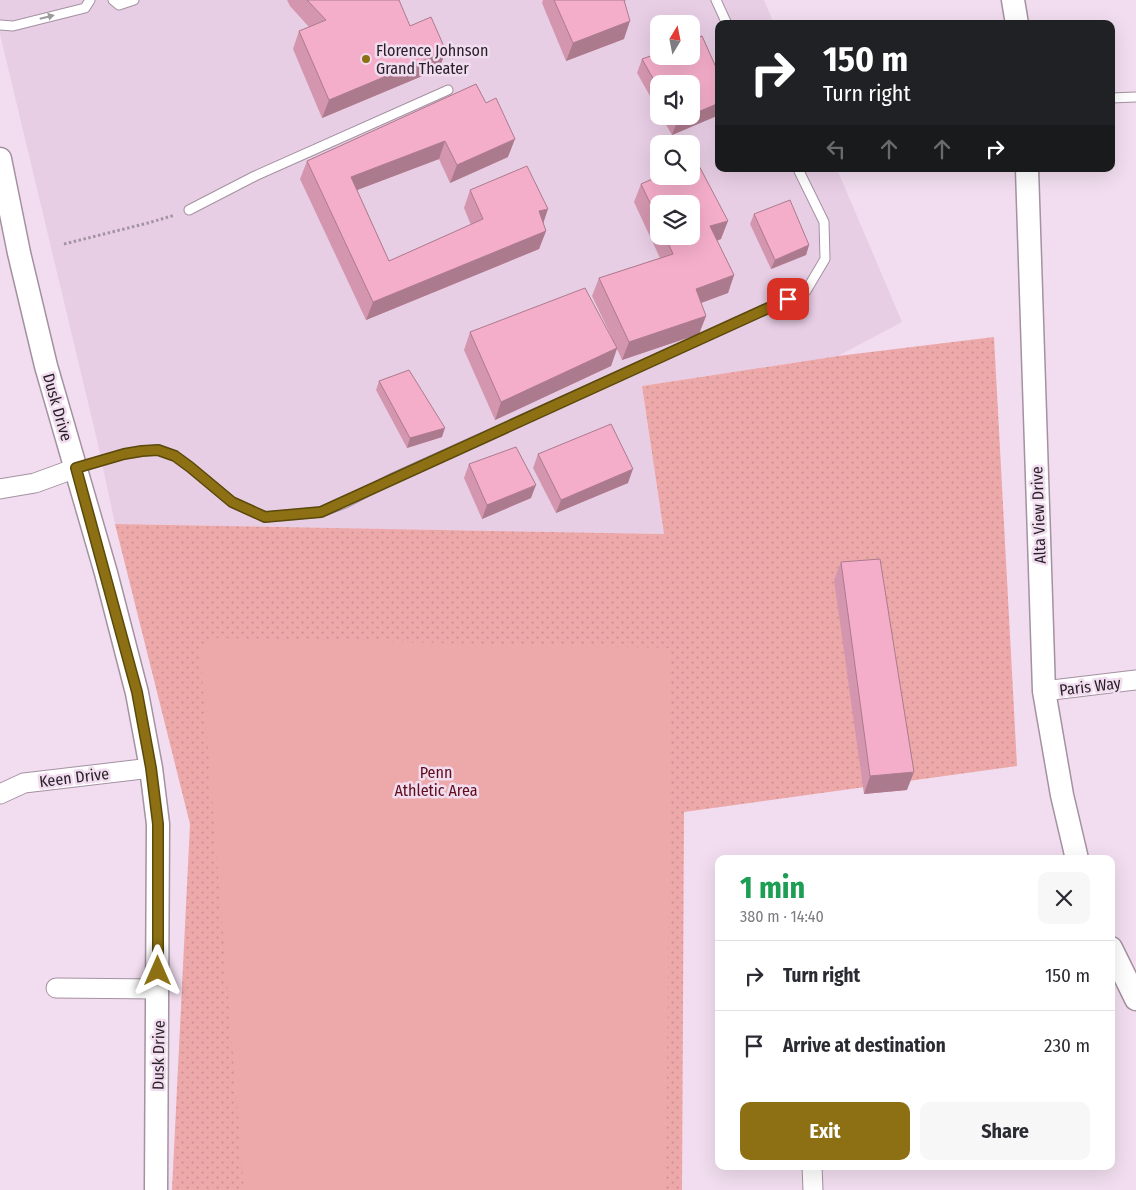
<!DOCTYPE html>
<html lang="en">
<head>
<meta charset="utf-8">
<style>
  body { margin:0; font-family:"Fira Sans Condensed",sans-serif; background:#f7f7f7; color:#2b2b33; height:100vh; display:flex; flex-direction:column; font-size:19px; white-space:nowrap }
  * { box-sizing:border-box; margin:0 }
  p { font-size:16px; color:#7c7c81 }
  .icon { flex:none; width:28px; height:28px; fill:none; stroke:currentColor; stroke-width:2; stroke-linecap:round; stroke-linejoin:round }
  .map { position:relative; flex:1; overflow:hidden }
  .drawer { position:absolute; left:715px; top:855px; width:400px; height:315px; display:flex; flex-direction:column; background:#fff; border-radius:10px; box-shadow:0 5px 20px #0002 }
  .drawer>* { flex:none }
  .hud { position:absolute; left:715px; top:20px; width:400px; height:152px; border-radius:10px; box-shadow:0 5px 20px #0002; background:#202124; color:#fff; overflow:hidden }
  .needle { width:32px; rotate:10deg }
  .controls { position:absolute; left:650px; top:15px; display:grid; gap:10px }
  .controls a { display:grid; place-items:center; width:50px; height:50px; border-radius:10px; background:#fff; box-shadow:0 5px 20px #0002; font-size:25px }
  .pin { position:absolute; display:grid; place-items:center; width:42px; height:42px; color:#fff; margin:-21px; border-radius:10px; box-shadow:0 2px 8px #0006 }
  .me { position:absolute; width:55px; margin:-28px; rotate:0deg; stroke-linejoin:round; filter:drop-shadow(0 0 4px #0008) }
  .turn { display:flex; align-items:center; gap:18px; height:105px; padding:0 25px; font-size:22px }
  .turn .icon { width:65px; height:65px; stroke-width:2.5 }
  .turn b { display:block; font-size:35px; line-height:42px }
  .lanes { display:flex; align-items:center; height:48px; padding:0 25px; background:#0003; justify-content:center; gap:25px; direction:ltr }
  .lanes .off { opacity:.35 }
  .round { display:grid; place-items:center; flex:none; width:52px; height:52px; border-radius:10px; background:#f7f7f7 }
  .head { display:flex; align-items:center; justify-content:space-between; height:85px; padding:0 25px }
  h1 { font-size:30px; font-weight:700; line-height:38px; color:#1e9e55 }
  .primary-button { display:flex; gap:10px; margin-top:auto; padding:10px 25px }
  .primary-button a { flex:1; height:58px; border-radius:10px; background:#8c7013; color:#fff; font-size:20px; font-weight:700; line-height:58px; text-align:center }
  .primary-button a+a { background:#f7f7f7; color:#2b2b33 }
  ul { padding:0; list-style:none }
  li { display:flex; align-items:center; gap:15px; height:70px; padding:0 25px; border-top:1px solid #e1e1e2 }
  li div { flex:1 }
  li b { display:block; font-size:19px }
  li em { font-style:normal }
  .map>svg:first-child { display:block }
  .built { fill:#e8cee5; fill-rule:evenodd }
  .grass { fill:url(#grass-dots) }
  .pitch { fill:#eda9aa }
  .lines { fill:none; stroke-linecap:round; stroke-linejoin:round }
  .service-casing { stroke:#a491a1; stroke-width:11 }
  .minor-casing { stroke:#a491a1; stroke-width:21 }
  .tertiary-casing { stroke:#a491a1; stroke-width:25 }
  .path { stroke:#a394a1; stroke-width:3; stroke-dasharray:2.5 2.5; stroke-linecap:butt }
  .service { stroke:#fff; stroke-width:9 }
  .minor { stroke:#fff; stroke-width:19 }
  .tertiary { stroke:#fff; stroke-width:22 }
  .wall { fill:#d396ae; fill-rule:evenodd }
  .shaded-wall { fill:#ac7a8d }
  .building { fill:#f5aeca; stroke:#ac7a8d }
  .oneway { fill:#9d9a9d }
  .route-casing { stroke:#5b490c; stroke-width:12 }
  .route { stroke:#8c7013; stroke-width:9 }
  .poi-dot { fill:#8c7013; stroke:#f1ddef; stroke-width:2 }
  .labels { text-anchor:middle; stroke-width:5; stroke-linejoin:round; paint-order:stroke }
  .poi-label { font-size:16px; fill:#261f25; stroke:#f1ddef; text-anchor:start }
  .street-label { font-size:16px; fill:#261f25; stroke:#f1ddef }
  .park-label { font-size:16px; fill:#600c1b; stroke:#f1ddef }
</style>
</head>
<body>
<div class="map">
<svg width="1136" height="1190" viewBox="0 0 1136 1190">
  <defs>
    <pattern id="grass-dots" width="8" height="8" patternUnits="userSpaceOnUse" patternTransform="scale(1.25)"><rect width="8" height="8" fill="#eda9aa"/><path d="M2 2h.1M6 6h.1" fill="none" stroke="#cb9192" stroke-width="1.8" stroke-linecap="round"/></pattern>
  </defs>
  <rect width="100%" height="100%" fill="#f1ddef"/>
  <path class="built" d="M 0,0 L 764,0 L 774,24 L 719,24 L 719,169 L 837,169 L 902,322 L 838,356 L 642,386 L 664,534 L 115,524 L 97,440 L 0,34 ZM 659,24 L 691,24 L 691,56 L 659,56 ZM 659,84 L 691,84 L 691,116 L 659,116 ZM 659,144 L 691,144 L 691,176 L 659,176 ZM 659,204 L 691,204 L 691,236 L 659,236 Z"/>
  <path class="grass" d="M 994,337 L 1017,766 L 684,812 L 682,1190 L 172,1190 L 190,824 L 115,524 L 664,534 L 642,386 L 838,356 Z"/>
  <path class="pitch" d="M 217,638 L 671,648 L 666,1190 L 244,1190 L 200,650 Z"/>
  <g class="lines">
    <defs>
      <path id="service" d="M 113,0 L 119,5 L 134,0
        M 716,0 L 727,24
        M 0,25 L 13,26 L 85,8 L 90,0
        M 1111,98 L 1136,97
        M 189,210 L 255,176 L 448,90
        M 76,468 L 124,454 L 142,451 L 159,450 L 175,456 L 190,467 L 232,502 L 265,517 L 321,512 L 345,503 L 395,477 L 806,291 L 825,259 L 824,222 L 798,169"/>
      <path id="minor" d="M 0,489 L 35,483 L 76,468
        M 1044,691 L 1136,680
        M 0,794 L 24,783 L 151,768
        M 56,988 L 158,989
        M 812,1166 L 813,1190"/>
      <path id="tertiary" d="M 1013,0 L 1017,24
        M 0,159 L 19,253 L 46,366 L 106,573 L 137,693 L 151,768 L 158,824 L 156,1190
        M 1027,169 L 1044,691 L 1062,795 L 1077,859
        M 1111,948 L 1136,999"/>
    </defs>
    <use href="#service" class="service-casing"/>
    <use href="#minor" class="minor-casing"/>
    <use href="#tertiary" class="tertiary-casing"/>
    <path class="path" d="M 64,244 L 148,223 L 175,215"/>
    <use href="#service" class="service"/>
    <use href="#minor" class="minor"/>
    <use href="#tertiary" class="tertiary"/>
  </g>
  <path class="wall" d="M 287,0 L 378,0 L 410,26 L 439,69 L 322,118 L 293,49 L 299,31 L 309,27 L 290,6 Z
    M 543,0 L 627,0 L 624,1 L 624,39 L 566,61 L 542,3 Z
    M 702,36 L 719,74 L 719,115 L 672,135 L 661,116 L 691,116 L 691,84 L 659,84 L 659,112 L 637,73 L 642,59 L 659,53 L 659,56 L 691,56 L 691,40 Z
    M 476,84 L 508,157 L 450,183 L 439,159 L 357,190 L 389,261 L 471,225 L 464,208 L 470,190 L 543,223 L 546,231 L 539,249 L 366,320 L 300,179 L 307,161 Z
    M 641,184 L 721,239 L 717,241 L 734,275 L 728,293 L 701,303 L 706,316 L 699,334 L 622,360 L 617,349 L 611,366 L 495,420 L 464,350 L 470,332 L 613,340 L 592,296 L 599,278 L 660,258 L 634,202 ZM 659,204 L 691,236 L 659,236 Z
    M 754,214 L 809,245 L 806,255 L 771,269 L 750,224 Z
    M 379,381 L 442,437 L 407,448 L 376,390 Z
    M 538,454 L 628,483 L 556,513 L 533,468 Z
    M 469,464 L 531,498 L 482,519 L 464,478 Z
    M 841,562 L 907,790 L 864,794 L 834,580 Z"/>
  <path class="shaded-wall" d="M 630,21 L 624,39 L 566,61 L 573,43 Z
    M 446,51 L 439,69 L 322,118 L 329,100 Z
    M 719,103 L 719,115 L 672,135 L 677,122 L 689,116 L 691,116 L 691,115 Z
    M 515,139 L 508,157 L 450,183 L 457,165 Z
    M 445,141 L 439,159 L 344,195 L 351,177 Z
    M 548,209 L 542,227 L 539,211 Z
    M 728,221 L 721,239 L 704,245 L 710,226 Z
    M 546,231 L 539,249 L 366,320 L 373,302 Z
    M 809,245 L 806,255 L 771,269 L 775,260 Z
    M 734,275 L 728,293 L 690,307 L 696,289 Z
    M 706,316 L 699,334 L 622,360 L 629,342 Z
    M 617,348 L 611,366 L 495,420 L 501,402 Z
    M 445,428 L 442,437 L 407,448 L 410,438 Z
    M 633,469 L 628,483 L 556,513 L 561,500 Z
    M 536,485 L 531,498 L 482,519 L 487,505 Z
    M 914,772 L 907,790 L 864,794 L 870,776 Z"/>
  <path class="building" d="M 307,0 L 399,0 L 410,26 L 431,17 L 446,51 L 329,100 L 299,31 L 326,20 Z
    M 554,0 L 624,0 L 630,21 L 573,43 Z
    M 702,36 L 719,74 L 719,103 L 691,115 L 691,84 L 659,84 L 659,89 L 642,59 L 659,53 L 659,56 L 691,56 L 691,40 Z
    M 476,84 L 486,103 L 496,98 L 515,139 L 457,165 L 445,141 L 351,177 L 389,261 L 483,219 L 470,190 L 527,166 L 548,209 L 539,211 L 546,231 L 373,302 L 307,161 Z
    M 674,116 L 689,116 L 677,122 Z
    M 696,160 L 728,221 L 710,226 L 734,275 L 696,289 L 706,316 L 629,342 L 599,278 L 673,254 L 665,236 L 691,236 L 691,204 L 659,204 L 659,222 L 641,184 L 659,176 L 691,176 L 691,162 Z
    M 790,200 L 809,245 L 775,260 L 754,214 Z
    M 585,288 L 617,348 L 501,402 L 470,332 Z
    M 409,370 L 445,428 L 410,438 L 379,381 Z
    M 611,424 L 633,469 L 561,500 L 538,454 Z
    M 516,447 L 536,485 L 487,505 L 469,464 Z
    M 880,559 L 914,772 L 870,776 L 841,562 Z"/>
  <defs><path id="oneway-solid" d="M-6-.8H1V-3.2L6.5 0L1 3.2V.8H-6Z" transform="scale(1.25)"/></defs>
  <use class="oneway" href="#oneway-solid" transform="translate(47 17) rotate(-14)"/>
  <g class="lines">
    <defs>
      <path id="route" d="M 158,971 L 158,824 L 151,768 L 137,692 L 76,468 L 124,454 L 142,451 L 158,450 L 175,456 L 190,467 L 232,502 L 265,517 L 321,512 L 788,299"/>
    </defs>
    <use href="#route" class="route-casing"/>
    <use href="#route" class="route"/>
  </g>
  <circle class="poi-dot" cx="366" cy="59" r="5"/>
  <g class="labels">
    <g class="poi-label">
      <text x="376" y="56">Florence Johnson<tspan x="376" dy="18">Grand Theater</tspan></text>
    </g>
    <g class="street-label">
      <text transform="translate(58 407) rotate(74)" y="6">Dusk Drive</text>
      <text transform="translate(1038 515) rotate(-92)" y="6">Alta View Drive</text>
      <text transform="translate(1090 686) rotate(-7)" y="6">Paris Way</text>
      <text transform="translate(74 777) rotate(-7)" y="6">Keen Drive</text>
      <text transform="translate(158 1055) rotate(-89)" y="6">Dusk Drive</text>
    </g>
    <g class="park-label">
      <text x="436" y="778">Penn<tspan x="436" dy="18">Athletic Area</tspan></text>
    </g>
  </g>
</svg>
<div class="controls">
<a><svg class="needle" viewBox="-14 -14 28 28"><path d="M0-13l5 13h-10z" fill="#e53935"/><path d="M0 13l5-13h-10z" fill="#7c7c81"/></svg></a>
<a><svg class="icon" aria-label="sound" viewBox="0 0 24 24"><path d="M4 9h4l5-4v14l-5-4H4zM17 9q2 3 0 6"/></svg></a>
<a><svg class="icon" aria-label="search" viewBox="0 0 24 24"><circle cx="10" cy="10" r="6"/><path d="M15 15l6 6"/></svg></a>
<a><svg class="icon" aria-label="layers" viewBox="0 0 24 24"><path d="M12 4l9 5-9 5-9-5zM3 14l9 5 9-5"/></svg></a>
</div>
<div class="pin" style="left:788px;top:299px;background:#d93025"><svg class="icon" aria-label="arrive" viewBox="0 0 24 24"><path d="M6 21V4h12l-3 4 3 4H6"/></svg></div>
<svg class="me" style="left:158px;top:971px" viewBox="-20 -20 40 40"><path d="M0-17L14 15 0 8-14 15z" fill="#8c7013" stroke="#fff" stroke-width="4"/></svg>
<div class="hud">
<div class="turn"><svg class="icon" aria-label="right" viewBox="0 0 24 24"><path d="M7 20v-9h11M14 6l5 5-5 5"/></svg><div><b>150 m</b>Turn right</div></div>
<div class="lanes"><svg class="icon off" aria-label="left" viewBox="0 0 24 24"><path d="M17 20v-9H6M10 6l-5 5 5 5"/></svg><svg class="icon off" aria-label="ahead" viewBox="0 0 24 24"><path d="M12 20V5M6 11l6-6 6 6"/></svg><svg class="icon off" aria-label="ahead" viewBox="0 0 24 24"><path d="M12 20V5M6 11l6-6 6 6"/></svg><svg class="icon" aria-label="right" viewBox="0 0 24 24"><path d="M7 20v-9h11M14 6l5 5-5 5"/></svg></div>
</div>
<section class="drawer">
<div class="head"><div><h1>1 min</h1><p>380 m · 14:40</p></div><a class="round"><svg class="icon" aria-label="close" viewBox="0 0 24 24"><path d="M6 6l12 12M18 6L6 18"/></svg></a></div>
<ul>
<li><svg class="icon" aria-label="right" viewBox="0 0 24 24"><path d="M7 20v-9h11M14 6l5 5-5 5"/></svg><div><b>Turn right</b></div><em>150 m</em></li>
<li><svg class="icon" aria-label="arrive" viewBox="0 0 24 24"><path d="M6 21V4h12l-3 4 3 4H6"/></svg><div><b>Arrive at destination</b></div><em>230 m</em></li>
</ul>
<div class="primary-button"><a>Exit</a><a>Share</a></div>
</section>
</div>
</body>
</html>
